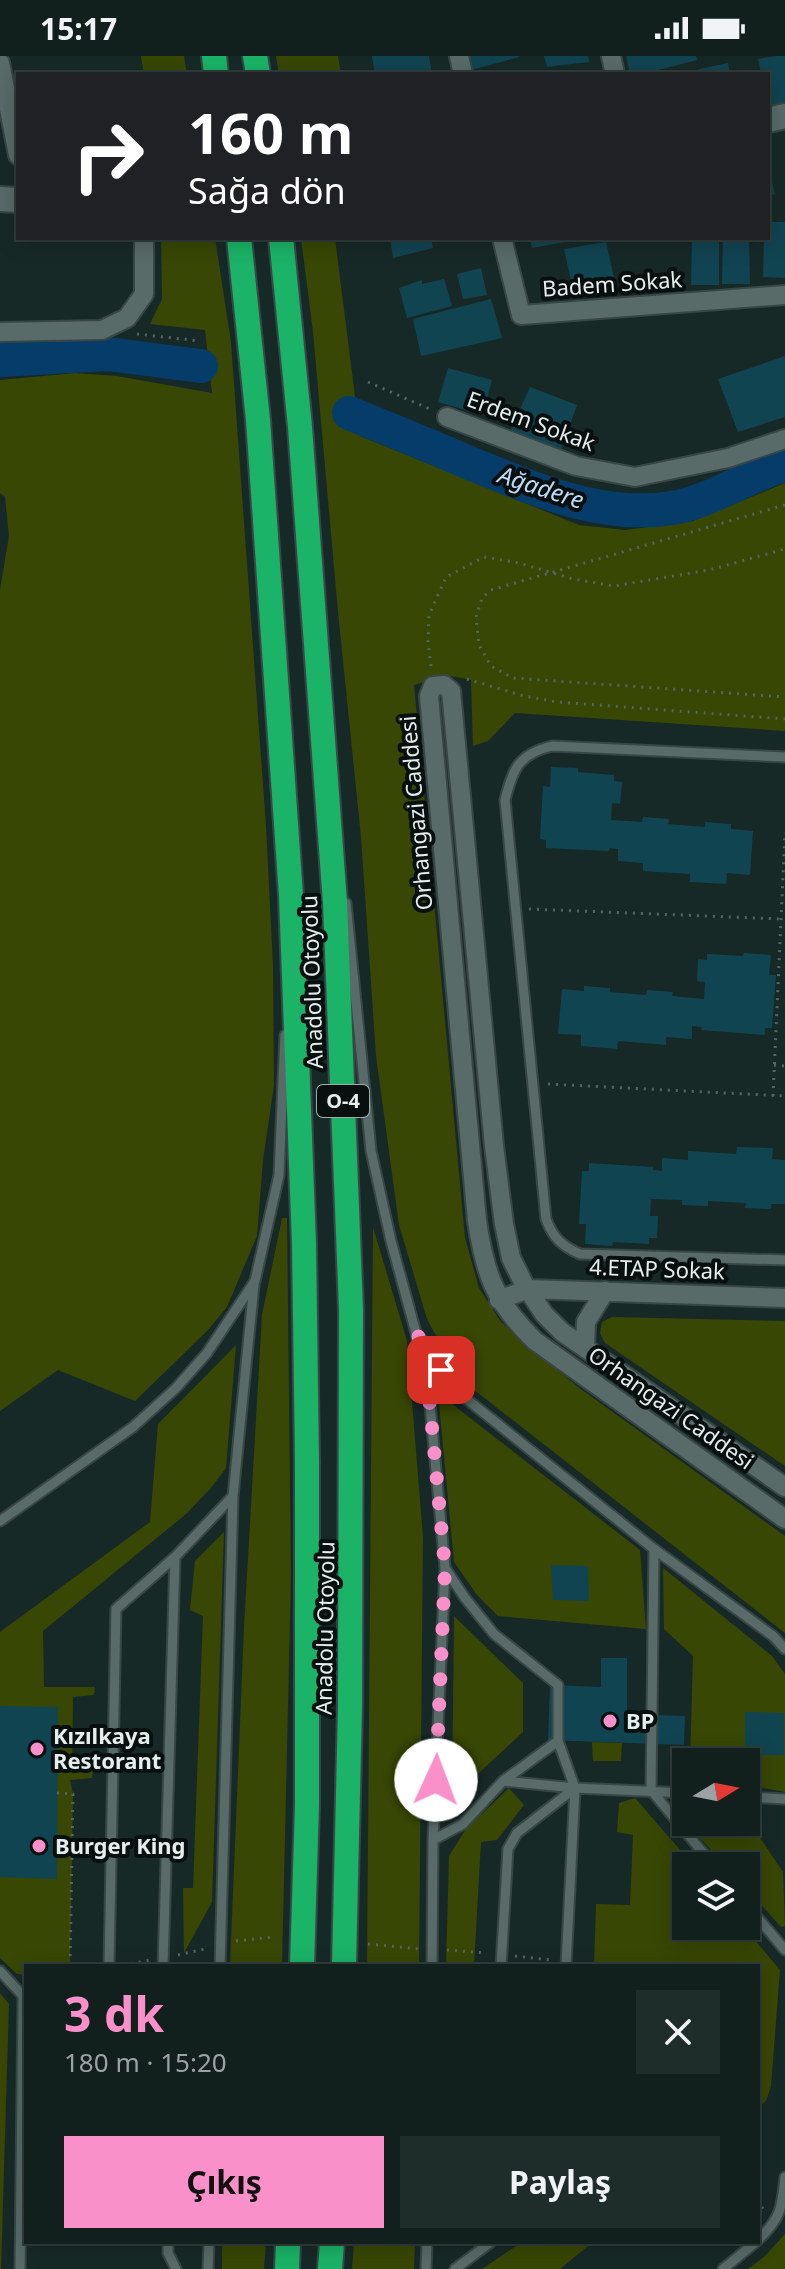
<!DOCTYPE html>
<html lang="tr">
<head>
<meta charset="utf-8">
<style>
  body { margin:0; font-family:"Noto Sans",sans-serif; background:#1e2c2a; color:#f1f3f6; height:100vh; display:flex; flex-direction:column; font-size:30px; white-space:nowrap }
  * { box-sizing:border-box; margin:0 }
  p { font-size:26px; color:#9ca2a4 }
  .icon { flex:none; width:44px; height:44px; fill:none; stroke:currentColor; stroke-width:2; stroke-linecap:round; stroke-linejoin:round }
  .map { position:relative; flex:1; overflow:hidden }
  .sheet { position:absolute; left:24px; top:1908px; width:736px; height:280px; display:flex; flex-direction:column; background:#111f1d; border-radius:0px; box-shadow:0 4px 20px #0003,0 0 0 2px #303d3b }
  .sheet>* { flex:none }
  .guide { position:absolute; left:16px; top:16px; width:754px; height:168px; border-radius:0px; box-shadow:0 4px 20px #0003,0 0 0 2px #303d3b; background:#202124; color:#fff; overflow:hidden }
  .needle { width:52px; rotate:80deg }
  .fabs { position:absolute; left:672px; top:1692px; display:grid; gap:16px }
  .fabs a { display:grid; place-items:center; width:88px; height:88px; border-radius:0px; background:#111f1d; box-shadow:0 4px 20px #0003,0 0 0 2px #303d3b; font-size:40px }
  .pin { position:absolute; display:grid; place-items:center; width:68px; height:68px; color:#fff; margin:-34px; border-radius:16px; box-shadow:0 4px 12px #0006 }
  .me { position:absolute; width:88px; margin:-44px; rotate:2deg; stroke-linejoin:round; filter:drop-shadow(0 0 6px #0008) }
  .turn { display:flex; align-items:center; gap:28px; height:168px; padding:0 40px; font-size:36px }
  .turn .icon { width:104px; height:104px; stroke-width:2.5 }
  .turn b { display:block; font-size:56px; line-height:68px }
  .round { display:grid; place-items:center; flex:none; width:84px; height:84px; border-radius:0px; background:#1e2c2a }
  .headline { display:flex; align-items:center; justify-content:space-between; height:136px; padding:0 40px }
  h1 { font-size:48px; font-weight:700; line-height:60px; color:#f990ca }
  .cta { display:flex; gap:16px; margin-top:auto; padding:16px 40px }
  .cta a { flex:1; height:92px; border-radius:0px; background:#f990ca; color:#111; font-size:32px; font-weight:700; line-height:92px; text-align:center }
  .cta a+a { background:#1e2c2a; color:#f1f3f6 }
  .status { display:flex; justify-content:space-between; align-items:center; height:56px; padding:0 40px; background:#111f1d; direction:ltr }
  .status svg { height:22px; fill:currentColor }
  .map>svg:first-child { display:block }
  .green { fill:#384704 }
  .lines { fill:none; stroke-linecap:round; stroke-linejoin:round }
  .river { stroke:#063c6a; stroke-width:34 }
  .building { fill:#114451 }
  .lane-casing { stroke:#384745; stroke-width:13 }
  .street-casing { stroke:#384745; stroke-width:22 }
  .secondary-casing { stroke:#384745; stroke-width:28 }
  .highway-casing { stroke:#384745; stroke-width:28 }
  .path { stroke:#556563; stroke-width:3; stroke-dasharray:2 6; stroke-linecap:butt }
  .lane { stroke:#586b68; stroke-width:9 }
  .street { stroke:#586b68; stroke-width:18 }
  .secondary { stroke:#586b68; stroke-width:24 }
  .highway { stroke:#1ab367; stroke-width:24 }
  .route { stroke:#f990ca; stroke-width:14; stroke-dasharray:0 25.2 }
  .poi-dot { fill:#f990ca; stroke:#08100f; stroke-width:3 }
  .labels { text-anchor:middle; stroke-width:8; stroke-linejoin:round; paint-order:stroke }
  .shield { fill:#08100f; stroke:#a1abaa; stroke-width:2 }
  .shield-label { font-size:20px; font-weight:bold; fill:#e3eeed }
  .street-label { font-size:22px; fill:#e3eeed; stroke:#08100f }
  .poi-label { font-size:22px; font-weight:bold; fill:#e3eeed; stroke:#08100f; text-anchor:start }
  .water-label { font-size:24px; font-style:italic; fill:#c0dbf8; stroke:#08100f }
</style>
</head>
<body>
<div class="status"><b>15:17</b><svg viewBox="0 0 49 12"><path d="M0 12V9h3v3zM5 12V6h3v6zM10 12V3h3v9zM15 12V0h3v12zM26 1h20v11H26zM47 4h2v5h-2z"/></svg></div>
<div class="map">
<svg width="785" height="2213" viewBox="0 0 785 2213">
  <rect width="100%" height="100%" fill="#172927"/>
  <path class="green" d="M 141,0 L 184,0 L 187,18 L 144,18 Z
    M 276,0 L 338,0 L 341,18 L 279,18 Z
    M 161,182 L 215,182 L 231,286 L 266,770 L 273,910 L 274,1029 L 263,1104 L 257,1180 L 227,1251 L 208,1274 L 135,1345 L 58,1314 L 0,1355 L 0,534 L 9,480 L 5,441 L 0,437 L 0,324 L 75,317 L 117,320 L 212,337 L 205,274 L 150,268 L 162,243 Z
    M 301,182 L 335,182 L 360,380 L 579,469 L 625,474 L 693,465 L 785,427 L 785,675 L 515,657 L 488,685 L 473,690 L 471,624 L 446,619 L 414,629 L 465,1182 L 479,1232 L 501,1266 L 578,1331 L 785,1480 L 785,1577 L 459,1322 L 427,1263 L 399,1169 L 376,1000 L 361,781 L 338,556 L 313,276 Z
    M 282,1162 L 287,1162 L 291,1520 L 282,1910 L 230,1910 L 244,1571 L 262,1259 Z
    M 373,1171 L 407,1285 L 423,1481 L 419,1910 L 367,1910 Z
    M 612,1261 L 785,1265 L 785,1410 L 605,1287 L 600,1277 L 602,1266 Z
    M 236,1289 L 226,1412 L 211,1432 L 186,1458 L 43,1575 L 44,1631 L 95,1631 L 94,1639 L 73,1641 L 72,1711 L 93,1713 L 92,1722 L 70,1724 L 73,1738 L 70,1910 L 26,1910 L 26,1919 L 17,1918 L 0,1902 L 0,1576 L 150,1466 L 158,1368 Z
    M 438,1337 L 640,1494 L 646,1573 L 498,1560 L 477,1539 L 454,1506 Z
    M 224,1476 L 212,1846 L 184,1897 L 183,1832 L 193,1832 L 203,1560 L 190,1554 L 195,1505 Z
    M 663,1512 L 772,1600 L 785,1618 L 785,1736 L 746,1729 L 746,1706 L 690,1706 L 693,1600 L 664,1573 Z
    M 454,1560 L 523,1627 L 523,1676 L 452,1742 Z
    M 592,1686 L 622,1687 L 621,1705 L 593,1705 Z
    M 509,1732 L 524,1749 L 497,1784 L 481,1786 L 474,1910 L 446,1910 L 449,1800 L 466,1773 Z
    M 635,1742 L 694,1810 L 686,1810 L 686,1870 L 743,1870 L 780,1914 L 771,2030 L 766,2045 L 758,2051 L 758,1910 L 594,1910 L 596,1848 L 630,1849 L 633,1779 L 617,1776 L 619,1747 Z
    M 746,1761 L 783,1816 L 785,1870 L 781,1871 L 746,1832 L 746,1810 L 726,1810 L 693,1775 L 692,1766 L 746,1766 Z
    M 0,1937 L 9,1948 L 1,2213 L 0,2213 Z
    M 785,2178 L 785,2213 L 748,2213 L 765,2200 Z
    M 222,2186 L 266,2186 L 264,2213 L 222,2213 Z
    M 354,2186 L 415,2186 L 414,2213 L 352,2213 Z
    M 522,2186 L 593,2186 L 560,2213 L 482,2213 Z"/>
  <g class="lines">
    <path class="river" d="M 0,304 L 108,298 L 201,310
      M 349,357 C 388,373 428,389 467,406 C 534,433 604,465 678,451 C 715,443 748,419 785,409"/>
  </g>
  <path class="building" d="M 372,0 L 429,0 L 432,18 L 375,18 Z
    M 469,0 L 519,0 L 519,1 L 472,14 Z
    M 544,0 L 588,0 L 589,6 L 547,11 Z
    M 626,0 L 696,0 L 697,4 L 643,18 L 630,18 Z
    M 776,0 L 785,0 L 785,48 L 768,52 L 768,18 L 761,18 L 758,3 Z
    M 728,7 L 730,18 L 700,18 L 699,13 Z
    M 768,110 L 775,138 L 768,140 Z
    M 768,166 L 785,166 L 785,222 L 763,221 L 764,182 L 768,182 Z
    M 390,182 L 431,182 L 433,192 L 393,202 Z
    M 530,182 L 577,182 L 577,184 L 532,192 Z
    M 692,182 L 719,182 L 719,229 L 691,229 Z
    M 723,182 L 749,182 L 750,228 L 722,228 Z
    M 606,186 L 617,235 L 575,243 L 564,193 Z
    M 481,212 L 487,239 L 463,243 L 457,218 Z
    M 444,223 L 452,250 L 407,262 L 399,232 L 422,224 L 422,228 Z
    M 491,243 L 502,282 L 421,300 L 413,263 Z
    M 785,300 L 785,361 L 738,376 L 718,323 Z
    M 448,312 L 492,324 L 483,359 L 438,346 Z
    M 530,331 L 577,349 L 561,394 L 510,375 Z
    M 551,711 L 578,712 L 578,716 L 614,719 L 614,725 L 622,726 L 620,748 L 612,747 L 611,764 L 642,766 L 643,761 L 669,763 L 668,768 L 705,771 L 705,766 L 731,768 L 731,773 L 753,775 L 750,819 L 727,817 L 726,828 L 690,826 L 690,818 L 643,815 L 643,807 L 618,805 L 618,793 L 610,792 L 609,795 L 546,792 L 546,784 L 540,783 L 543,730 L 550,731 Z
    M 744,897 L 771,899 L 769,919 L 776,919 L 772,972 L 765,972 L 765,979 L 701,974 L 702,971 L 692,970 L 692,983 L 666,981 L 666,989 L 618,985 L 617,993 L 581,990 L 581,979 L 558,978 L 562,933 L 584,935 L 584,930 L 610,932 L 610,936 L 646,939 L 647,934 L 673,936 L 672,940 L 704,943 L 705,926 L 697,925 L 698,903 L 707,904 L 707,898 L 743,900 Z
    M 737,1091 L 773,1092 L 772,1103 L 785,1104 L 785,1148 L 771,1148 L 771,1153 L 745,1152 L 746,1147 L 708,1145 L 708,1150 L 682,1149 L 682,1144 L 651,1143 L 650,1160 L 658,1160 L 657,1182 L 649,1182 L 649,1188 L 613,1186 L 612,1190 L 585,1188 L 586,1168 L 579,1168 L 582,1115 L 589,1115 L 589,1107 L 653,1111 L 653,1114 L 662,1115 L 662,1102 L 688,1104 L 688,1095 L 736,1098 Z
    M 551,1509 L 588,1510 L 589,1545 L 553,1544 Z
    M 601,1602 L 627,1602 L 627,1658 L 685,1660 L 684,1689 L 548,1684 L 550,1629 L 601,1631 Z
    M 0,1650 L 58,1651 L 57,1823 L 0,1821 Z
    M 745,1656 L 784,1657 L 784,1699 L 745,1699 Z"/>
  <g class="lines">
    <defs>
      <path id="lane" d="M 785,701 L 552,690 C 519,698 513,712 505,744 L 546,1163 C 553,1182 562,1190 580,1198 L 785,1204
        M 346,847 L 371,1095 L 391,1185 L 416,1277 L 430,1349 L 445,1512 L 433,1784 L 432,1910
        M 419,1280 L 454,1333 L 654,1493 L 773,1580 L 785,1593
        M 0,1465 L 133,1371 L 176,1332 L 207,1297 L 255,1225 L 279,1119 L 285,979
        M 654,1493 L 651,1734 L 714,1810
        M 558,1685 L 575,1732 L 566,1910
        M 503,1725 L 575,1732 L 686,1737
        M 746,1741 L 785,1743
        M 433,1784 L 463,1768 L 503,1725 L 558,1685 L 558,1629 L 494,1578 L 465,1542 L 445,1512
        M 746,1848 L 785,1894
        M 109,1910 L 116,1553 L 175,1501 L 233,1440
        M 163,1910 L 175,1501
        M 220,1910 L 233,1440 L 254,1229
        M 501,1910 L 508,1793 L 517,1777 L 575,1732
        M 0,1915 L 25,1942
        M 758,2184 C 781,2162 782,2152 785,2121
        M 168,2186 L 168,2197 L 176,2213
        M 20,2213 L 23,1941
        M 208,2213 L 209,2186
        M 426,2213 L 427,2186
        M 455,2213 L 491,2186
        M 723,2213 L 756,2186"/>
      <path id="street" d="M 459,0 L 463,18
        M 611,0 L 615,18
        M 0,7 L 18,99
        M 502,182 L 521,259 L 785,239
        M 0,276 L 102,274 L 127,262 L 144,238 L 144,182
        M 447,361 L 576,410 L 635,421 L 728,402 L 785,383
        M 499,1244 L 528,1233 L 785,1242
        M 585,1292 L 586,1266 L 605,1235
        M 785,1431 L 562,1276 L 544,1258 L 524,1228 L 511,1202 L 504,1168 L 494,1090 L 451,635 L 444,629 L 433,630 L 429,640 L 477,1165 C 485,1219 495,1246 535,1285 L 785,1463"/>
      <path id="secondary" d="M 768,64 L 785,60
        M 0,143 L 18,144"/>
      <path id="highway" d="M 214,0 L 216,18
        M 255,0 L 258,18
        M 239,182 L 258,364 L 291,840 L 304,1188 L 307,1405 L 307,1749 L 302,1910
        M 281,182 L 300,371 L 335,847 L 351,1254 L 350,1651 L 344,1910
        M 287,2213 L 288,2186
        M 330,2213 L 332,2186"/>
    </defs>
    <use href="#lane" class="lane-casing"/>
    <use href="#street" class="street-casing"/>
    <use href="#secondary" class="secondary-casing"/>
    <use href="#highway" class="highway-casing"/>
    <path class="path" d="M 137,278 L 200,285
      M 368,326 L 432,354
      M 785,449 L 491,534 L 482,542 L 476,561 L 479,589 L 491,610 L 513,622 L 785,641
      M 431,610 L 428,586 L 429,559 L 446,521 L 484,501 L 519,507 L 573,523 L 614,530 L 709,514 L 785,493
      M 467,623 L 524,640 L 557,646 L 785,663
      M 529,853 L 781,863
      M 774,1009 L 785,1010
      M 548,1028 L 785,1040
      M 773,1040 L 785,776
      M 57,1737 L 73,1738 L 70,1910
      M 236,1885 L 272,1881
      M 368,1888 L 419,1893
      M 447,1894 L 487,1897
      M 178,1899 L 205,1893
      M 515,1900 L 551,1904
      M 123,1909 L 151,1904
      M 758,2144 L 764,2155"/>
    <use href="#lane" class="lane"/>
    <use href="#street" class="street"/>
    <use href="#secondary" class="secondary"/>
    <use href="#highway" class="highway"/>
  </g>
  <g class="lines">
    <path class="route" d="M 436,1724 L 445,1512 L 430,1349 L 416,1277 L 441,1314"/>
  </g>
  <g class="poi-dot">
    <circle cx="610" cy="1665" r="8"/>
    <circle cx="37" cy="1693" r="8"/>
    <circle cx="39" cy="1790" r="8"/>
  </g>
  <g class="labels">
    <rect class="shield" x="317" y="1029" width="52" height="32" rx="6"/>
    <g class="shield-label">
      <text x="343" y="1052">O-4</text>
    </g>
    <g class="street-label">
      <text transform="translate(612 228) rotate(-4)" y="8">Badem Sokak</text>
      <text transform="translate(531 365) rotate(20)" y="8">Erdem Sokak</text>
      <text transform="translate(416 757) rotate(-95)" y="8">Orhangazi Caddesi</text>
      <text transform="translate(312 926) rotate(-92)" y="8">Anadolu Otoyolu</text>
      <text transform="translate(657 1213) rotate(2)" y="8">4.ETAP Sokak</text>
      <text transform="translate(671 1352) rotate(35)" y="8">Orhangazi Caddesi</text>
      <text transform="translate(325 1572) rotate(-89)" y="8">Anadolu Otoyolu</text>
    </g>
    <g class="poi-label">
      <text x="626" y="1673">BP</text>
      <text x="53" y="1688">Kızılkaya<tspan x="53" dy="25">Restorant</tspan></text>
      <text x="55" y="1798">Burger King</text>
    </g>
    <g class="water-label">
      <text transform="translate(541 432) rotate(18)" y="8">Ağadere</text>
    </g>
  </g>
</svg>
<div class="fabs">
<a><svg class="needle" viewBox="-14 -14 28 28"><path d="M0-13l5 13h-10z" fill="#e53935"/><path d="M0 13l5-13h-10z" fill="#9ca2a4"/></svg></a>
<a><svg class="icon" aria-label="layers" viewBox="0 0 24 24"><path d="M12 4l9 5-9 5-9-5zM3 14l9 5 9-5"/></svg></a>
</div>
<div class="pin" style="left:441px;top:1314px;background:#d93025"><svg class="icon" aria-label="arrive" viewBox="0 0 24 24"><path d="M6 21V4h12l-3 4 3 4H6"/></svg></div>
<svg class="me" style="left:436px;top:1724px" viewBox="-20 -20 40 40"><circle r="19" fill="#fff"/><path d="M0-13L10 11 0 6-10 11z" fill="#f990ca"/></svg>
<div class="guide">
<div class="turn"><svg class="icon" aria-label="right" viewBox="0 0 24 24"><path d="M7 20v-9h11M14 6l5 5-5 5"/></svg><div><b>160 m</b>Sağa dön</div></div>
</div>
<section class="sheet">
<div class="headline"><div><h1>3 dk</h1><p>180 m · 15:20</p></div><a class="round"><svg class="icon" aria-label="close" viewBox="0 0 24 24"><path d="M6 6l12 12M18 6L6 18"/></svg></a></div>
<div class="cta"><a>Çıkış</a><a>Paylaş</a></div>
</section>
</div>
</body>
</html>
